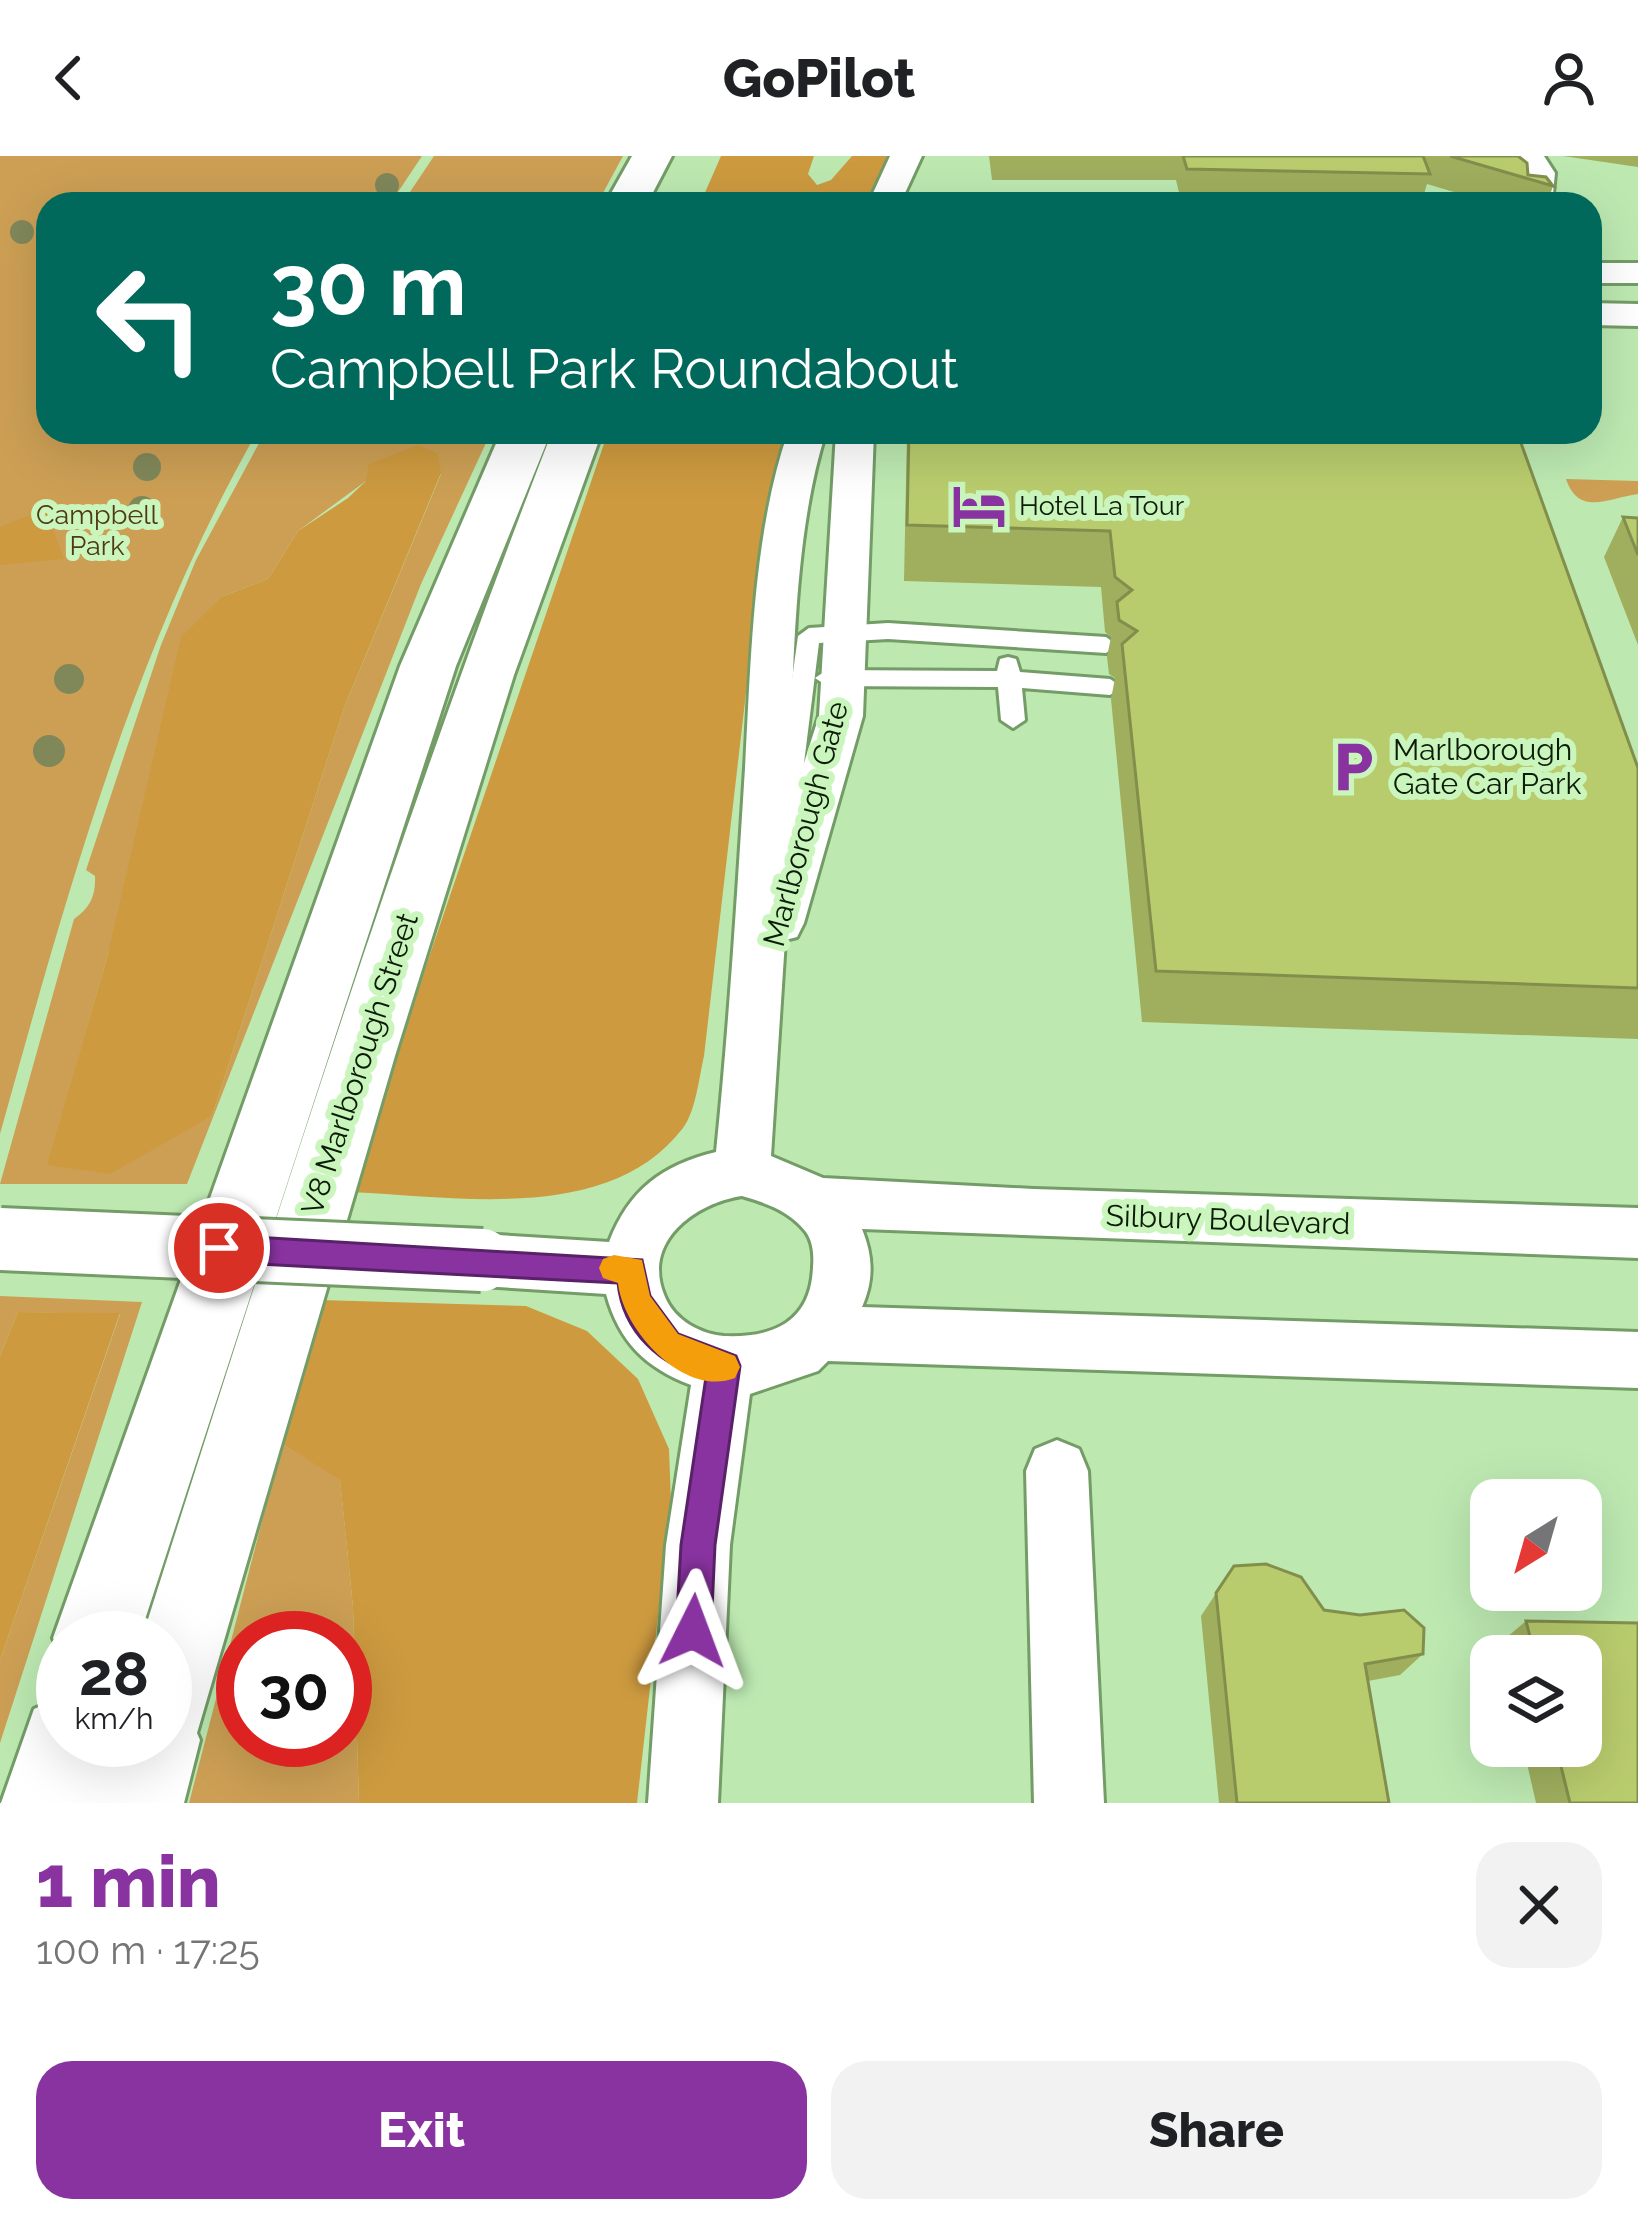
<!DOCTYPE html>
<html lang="en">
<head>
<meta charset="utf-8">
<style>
  body { margin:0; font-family:Raleway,sans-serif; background:#f2f2f2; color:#202124; height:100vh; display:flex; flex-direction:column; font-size:45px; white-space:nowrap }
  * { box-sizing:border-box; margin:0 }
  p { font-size:39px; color:#757577 }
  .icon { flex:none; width:66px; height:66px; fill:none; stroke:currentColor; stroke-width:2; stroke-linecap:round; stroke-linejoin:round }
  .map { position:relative; height:1647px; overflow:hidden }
  .drawer { display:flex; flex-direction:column; background:#fff; flex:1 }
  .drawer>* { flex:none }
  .top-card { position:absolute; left:36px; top:36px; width:1566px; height:252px; border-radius:36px; box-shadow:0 12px 48px #0002; background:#00695c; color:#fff; overflow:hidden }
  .needle { width:78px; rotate:217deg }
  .fabs { position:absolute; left:1470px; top:1323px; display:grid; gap:24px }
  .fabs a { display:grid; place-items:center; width:132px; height:132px; border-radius:24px; background:#fff; box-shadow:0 12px 48px #0002; font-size:60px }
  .speed { position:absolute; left:36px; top:1455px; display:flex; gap:24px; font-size:60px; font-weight:700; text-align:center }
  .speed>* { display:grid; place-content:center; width:156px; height:156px; border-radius:50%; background:#fff; box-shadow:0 12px 48px #0002; line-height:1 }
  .speed small { font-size:30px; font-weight:400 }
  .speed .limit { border:18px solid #d22; background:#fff; color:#111 }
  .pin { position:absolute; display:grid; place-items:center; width:102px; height:102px; color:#fff; margin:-51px; border:6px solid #fff; border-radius:50%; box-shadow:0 3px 12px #0007 }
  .me { position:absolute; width:132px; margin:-66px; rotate:3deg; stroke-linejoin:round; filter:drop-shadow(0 0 9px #0008) }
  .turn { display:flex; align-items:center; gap:42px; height:252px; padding:0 36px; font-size:54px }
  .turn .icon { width:156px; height:156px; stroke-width:2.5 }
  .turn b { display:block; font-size:84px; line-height:102px }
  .round { display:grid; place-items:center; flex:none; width:126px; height:126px; border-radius:36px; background:#f2f2f2 }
  .headline { display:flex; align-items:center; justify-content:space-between; height:204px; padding:0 36px }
  h1 { font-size:72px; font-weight:800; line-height:90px; color:#8933a0 }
  .primary-button { display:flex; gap:24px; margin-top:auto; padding:24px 36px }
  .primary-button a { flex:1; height:138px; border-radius:36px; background:#8933a0; color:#fff; font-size:48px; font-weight:800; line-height:138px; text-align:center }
  .primary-button a+a { background:#f2f2f2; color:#202124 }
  header { display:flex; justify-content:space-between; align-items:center; height:156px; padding:0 36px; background:#fff; font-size:54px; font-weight:800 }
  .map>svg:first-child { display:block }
  .green { fill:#cc9f54; fill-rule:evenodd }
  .forest { fill:#cd9a3f }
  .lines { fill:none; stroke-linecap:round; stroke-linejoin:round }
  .lane-casing { stroke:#739c67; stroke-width:6 }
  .street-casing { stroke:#739c67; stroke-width:6 }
  .secondary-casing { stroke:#739c67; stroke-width:6 }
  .lane { fill:#fff; fill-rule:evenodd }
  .street { fill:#fff; fill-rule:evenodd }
  .secondary { fill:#fff; fill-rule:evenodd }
  .street-bridge-casing { stroke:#739c67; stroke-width:68; stroke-linecap:butt }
  .street-bridge { stroke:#fff; stroke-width:62 }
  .tree { fill:#80885a }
  .wall { fill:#9faf5e }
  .building { fill:#b9cc6d; stroke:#828f4c; stroke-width:3 }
  .route { fill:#8933a0; stroke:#592168; stroke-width:3 }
  .slow { fill:#f59e0b }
  .labels { text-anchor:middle; stroke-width:12; stroke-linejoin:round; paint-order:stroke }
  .far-poi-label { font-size:27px; fill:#0c1c08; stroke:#caf6be; text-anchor:start }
  .far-park-label { font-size:27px; fill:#4f3913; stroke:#caf6be }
  .poi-label { font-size:30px; fill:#0c1c08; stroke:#caf6be; text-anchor:start }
  .street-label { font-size:30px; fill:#0c1c08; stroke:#caf6be }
</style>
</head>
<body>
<header><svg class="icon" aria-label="back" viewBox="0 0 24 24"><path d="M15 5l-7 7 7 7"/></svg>GoPilot<svg class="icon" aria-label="person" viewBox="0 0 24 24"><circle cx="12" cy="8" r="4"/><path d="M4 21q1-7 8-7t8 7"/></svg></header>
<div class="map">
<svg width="1638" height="1647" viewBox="0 0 1638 1647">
  <rect width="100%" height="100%" fill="#bde9b1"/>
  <path class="green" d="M 0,0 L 422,0 L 390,48 L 48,48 L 48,276 L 257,276 C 133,494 67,738 0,978 Z
    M 434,0 L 623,0 L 597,48 L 402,48 Z
    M 265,276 L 491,276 L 421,428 L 187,1028 L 0,1028 L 74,763 C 90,752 96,740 95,720 L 86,714 L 161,489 L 196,404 ZM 441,318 L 344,552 L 212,960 L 161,987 L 48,1008 L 108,798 L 223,440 L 268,423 L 298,375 L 366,325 Z
    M 1566,323 L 1638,325 L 1638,338 C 1608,342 1579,361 1566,323 Z
    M 0,1140 L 142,1146 L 0,1587 L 0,1504 L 120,1158 L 18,1156 L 0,1200 Z
    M 282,1288 L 340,1323 L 353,1451 L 359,1647 L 189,1647 ZM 243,1482 L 345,1482 L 345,1584 L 243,1584 Z"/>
  <path class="forest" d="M 721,0 L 814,0 L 808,18 L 817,29 L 831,24 L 852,0 L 887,0 L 871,48 L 700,48 Z
    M 608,276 L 789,276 L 769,338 L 704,900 C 699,921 696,955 683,972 C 609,1069 454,1040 349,1036 Z
    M 418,289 L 438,298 L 441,317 L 344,552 L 212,960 L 110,1018 L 47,1009 L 108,798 L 181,481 L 223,440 L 268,423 L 298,375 L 348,342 L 366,325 L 369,308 Z
    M 45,353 L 64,403 L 0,409 L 0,371 Z
    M 320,1144 L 526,1150 L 587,1175 L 638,1223 L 669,1293 L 671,1346 L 637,1647 L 359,1647 L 353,1451 L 340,1324 L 282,1288 Z
    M 18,1156 L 120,1157 L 0,1504 L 0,1200 Z"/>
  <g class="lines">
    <defs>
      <path id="lane" d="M 888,467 L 1106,481 L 1117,489 L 1106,497 L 888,483 L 819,487 L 800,639 L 790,665 L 772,665 L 769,658 L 776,639 L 798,480 L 809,472 Z
        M 1008,501 L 1016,503 L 1020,516 L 1110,523 L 1122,531 L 1110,539 L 1022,532 L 1025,564 L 1013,572 L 1001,564 L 998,531 L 827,530 L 815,522 L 827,514 L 997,515 L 1000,503 Z"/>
      <path id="street" d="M 890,0 L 922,0 L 900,48 L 868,48 Z
        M 1512,0 L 1544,0 L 1555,17 L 1552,48 L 1520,48 L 1523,17 Z
        M 1590,107 L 1638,107 L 1638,127 L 1590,127 Z
        M 1590,147 L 1638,148 L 1638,170 L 1590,169 Z
        M 788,276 L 826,276 C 791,384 793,539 789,654 L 819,560 L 836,276 L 874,276 L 863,560 L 804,767 L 797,781 L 785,784 L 771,1000 L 823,1022 L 1034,1033 L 1638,1052 L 1638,1102 L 862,1073 C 873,1100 874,1124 862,1151 L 1638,1176 L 1638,1232 L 828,1205 L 818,1215 L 750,1238 L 730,1389 L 718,1647 L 648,1647 L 666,1389 L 691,1229 C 646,1212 619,1186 606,1138 L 482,1130 L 462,1122 L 453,1104 L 462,1086 L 482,1078 L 609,1086 C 629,1034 662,1009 716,996 C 729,868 737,740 745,612 C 751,504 753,377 788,276 ZM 742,1040 C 766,1047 790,1055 806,1076 C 813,1086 814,1099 813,1111 C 811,1166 773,1182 724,1180 C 701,1178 675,1165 665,1141 C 641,1086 695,1047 742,1040 Z
        M 1057,1284 L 1079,1293 L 1088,1315 L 1104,1647 L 1034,1647 L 1026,1315 L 1035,1293 Z"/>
      <path id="secondary" d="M 632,0 L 672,0 L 647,48 L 605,48 Z
        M 501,276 L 551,276 L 456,510 L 139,1482 L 63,1482 L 63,1506 L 53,1482 L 400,510 Z
        M 552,276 L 602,276 L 514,519 L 395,900 L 197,1577 L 200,1584 L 184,1647 L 92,1647 L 110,1584 L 165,1584 L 165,1482 L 142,1482 C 271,1077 398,672 552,276 Z
        M 63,1540 L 63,1584 L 110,1584 L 92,1647 L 1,1647 L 34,1553 Z"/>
    </defs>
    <use href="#lane" class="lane-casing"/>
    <use href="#street" class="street-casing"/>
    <use href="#secondary" class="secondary-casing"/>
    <use href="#lane" class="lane"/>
    <use href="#street" class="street"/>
    <use href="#secondary" class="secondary"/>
    <defs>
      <path id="street-bridge" d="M 0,1083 L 482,1104"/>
    </defs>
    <use href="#street-bridge" class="street-bridge-casing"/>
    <use href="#street-bridge" class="street-bridge"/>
  </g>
  <g class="tree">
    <circle cx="387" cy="29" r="12"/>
    <circle cx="22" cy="76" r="12"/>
    <circle cx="147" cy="311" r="14"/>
    <circle cx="142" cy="354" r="14"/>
    <circle cx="69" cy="523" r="15"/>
    <circle cx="49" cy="595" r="16"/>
  </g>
  <path class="wall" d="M 989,0 L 1518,0 L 1528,19 L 1553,30 L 1547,48 L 1494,48 L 1427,28 L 1421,48 L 1181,45 L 1176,24 L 992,24 Z
    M 1563,0 L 1638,0 L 1638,11 Z
    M 907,276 L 1517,276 L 1638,612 L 1638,883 L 1142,866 L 1111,543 L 1115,522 L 1109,518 L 1107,501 L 1111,481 L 1105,476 L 1101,431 L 904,425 Z
    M 1623,361 L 1638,362 L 1638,489 L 1604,401 Z
    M 1234,1410 L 1324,1454 L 1423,1498 L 1400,1519 L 1368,1525 L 1389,1647 L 1219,1647 L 1201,1460 Z
    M 1526,1465 L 1638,1467 L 1638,1647 L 1536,1647 L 1523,1590 L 1581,1590 L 1581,1500 L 1503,1500 L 1500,1487 Z"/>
  <path class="building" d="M 1183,0 L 1423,0 L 1430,18 L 1187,13 Z
    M 1450,0 L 1518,0 L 1527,7 L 1528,19 L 1546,21 L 1553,30 Z
    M 909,276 L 1517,276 L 1638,612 L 1638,832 L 1156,815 L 1122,488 L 1137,475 L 1119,464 L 1117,446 L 1132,434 L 1115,421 L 1110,375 L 907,369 Z
    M 1623,361 L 1638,362 L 1638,399 Z
    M 1266,1408 L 1301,1421 L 1324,1454 L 1360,1459 L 1404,1454 L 1424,1472 L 1423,1498 L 1365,1508 L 1389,1647 L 1237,1647 L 1216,1437 L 1234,1410 Z
    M 1526,1465 L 1638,1467 L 1638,1647 L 1570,1647 L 1556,1590 L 1581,1590 L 1581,1500 L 1535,1500 Z"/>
  <path class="route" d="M 219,1079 L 642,1104 L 650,1140 L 678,1178 L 736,1200 L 740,1210 L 715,1389 L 711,1475 L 706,1488 L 693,1493 L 681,1488 L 676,1475 L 681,1389 L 706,1221 C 660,1210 623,1176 618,1127 L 219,1106 L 208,1102 L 204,1092 L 208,1083 Z"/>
  <path class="slow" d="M 614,1099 L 642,1104 L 650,1140 L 678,1178 L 735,1200 L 740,1211 L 735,1222 C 684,1242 623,1174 618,1127 L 603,1122 L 599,1112 L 603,1103 Z"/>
  <defs>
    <symbol id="hotel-bare" viewBox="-9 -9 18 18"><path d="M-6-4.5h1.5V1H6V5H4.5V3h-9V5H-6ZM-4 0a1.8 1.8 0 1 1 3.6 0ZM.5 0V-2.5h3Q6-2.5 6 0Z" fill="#8933a0" stroke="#caf6be" stroke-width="2.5" paint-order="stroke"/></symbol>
    <symbol id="parking-bare" viewBox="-9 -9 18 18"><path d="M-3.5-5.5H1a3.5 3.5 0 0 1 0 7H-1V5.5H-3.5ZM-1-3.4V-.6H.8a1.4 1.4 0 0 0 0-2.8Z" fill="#8933a0" stroke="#caf6be" stroke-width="2.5" paint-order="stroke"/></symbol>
  </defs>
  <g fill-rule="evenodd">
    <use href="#hotel-bare" x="941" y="312" width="76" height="76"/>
    <use href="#parking-bare" x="1315" y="573" width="76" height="76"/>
  </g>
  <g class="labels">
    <g class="far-poi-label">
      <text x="1019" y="359">Hotel La Tour</text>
    </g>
    <g class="far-park-label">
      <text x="97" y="368">Campbell<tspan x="97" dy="31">Park</tspan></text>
    </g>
    <g class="poi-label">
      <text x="1393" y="604">Marlborough<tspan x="1393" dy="34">Gate Car Park</tspan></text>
    </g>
    <g class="street-label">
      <text transform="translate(806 668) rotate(-75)" y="10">Marlborough Gate</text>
      <text transform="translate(360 908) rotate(-72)" y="10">V8 Marlborough Street</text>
      <text transform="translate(1228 1064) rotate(2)" y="10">Silbury Boulevard</text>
    </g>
  </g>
</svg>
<div class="fabs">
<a><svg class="needle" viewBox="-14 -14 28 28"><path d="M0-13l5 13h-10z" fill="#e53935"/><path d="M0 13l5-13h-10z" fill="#757577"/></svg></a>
<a><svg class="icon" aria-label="layers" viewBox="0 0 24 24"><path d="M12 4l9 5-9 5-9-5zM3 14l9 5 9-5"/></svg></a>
</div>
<div class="speed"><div>28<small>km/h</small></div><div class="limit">30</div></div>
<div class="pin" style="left:219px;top:1092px;background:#d93025"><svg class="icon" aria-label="arrive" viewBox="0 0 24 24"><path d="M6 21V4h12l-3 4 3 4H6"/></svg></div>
<svg class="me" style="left:693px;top:1475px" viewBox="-20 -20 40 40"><path d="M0-17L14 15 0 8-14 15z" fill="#8933a0" stroke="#fff" stroke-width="4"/></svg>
<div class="top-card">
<div class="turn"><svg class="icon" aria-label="left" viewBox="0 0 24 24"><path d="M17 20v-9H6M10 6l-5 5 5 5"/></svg><div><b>30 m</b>Campbell Park Roundabout</div></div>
</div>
</div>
<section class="drawer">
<div class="headline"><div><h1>1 min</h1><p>100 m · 17:25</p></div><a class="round"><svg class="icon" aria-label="close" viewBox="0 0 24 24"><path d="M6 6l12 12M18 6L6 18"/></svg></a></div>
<div class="primary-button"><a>Exit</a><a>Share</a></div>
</section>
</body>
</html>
